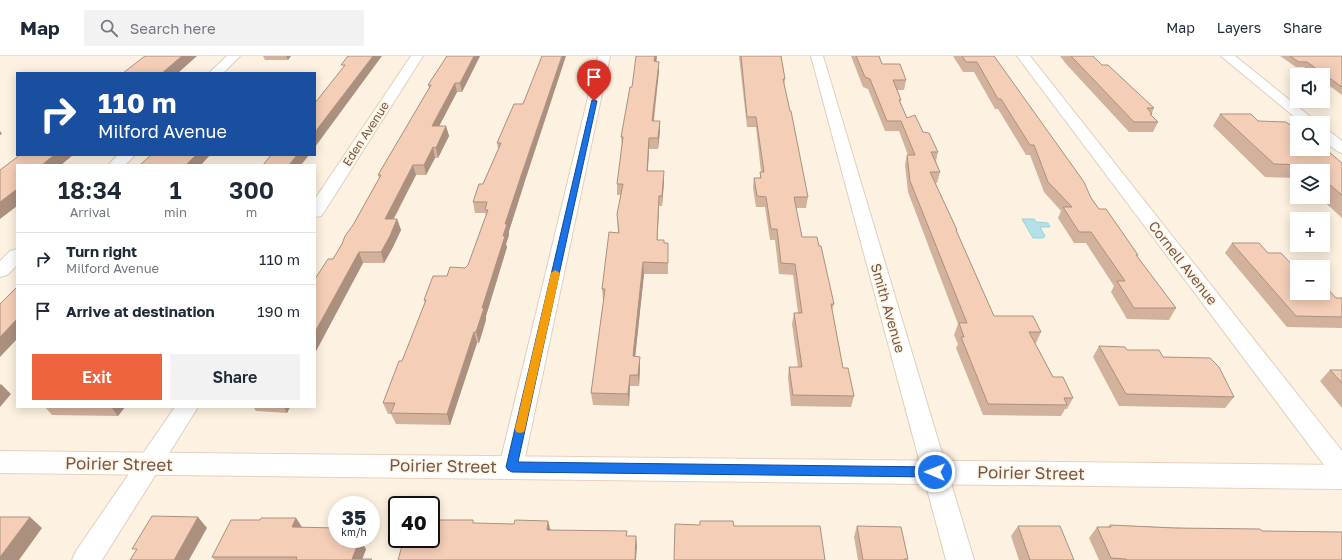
<!DOCTYPE html>
<html lang="en">
<head>
<meta charset="utf-8">
<style>
  body { margin:0; font-family:"Golos Text",sans-serif; background:#f2f2f3; color:#1f2937; height:100vh; display:flex; flex-direction:column; font-size:15px; white-space:nowrap }
  * { box-sizing:border-box; margin:0 }
  p { font-size:13px; color:#747a83 }
  .icon { flex:none; width:22px; height:22px; fill:none; stroke:currentColor; stroke-width:2; stroke-linecap:round; stroke-linejoin:round }
  .map { position:relative; flex:1; overflow:hidden }
  .panel { position:absolute; left:16px; top:108px; width:300px; height:244px; display:flex; flex-direction:column; background:#fff; border-radius:0px; box-shadow:0 2px 10px #0003 }
  .panel>* { flex:none }
  .hud { position:absolute; left:16px; top:16px; width:300px; height:84px; border-radius:0px; box-shadow:0 2px 10px #0003; background:#1a4fa0; color:#fff; overflow:hidden }
  .controls { position:absolute; left:1290px; top:12px; display:grid; gap:8px }
  .controls a { display:grid; place-items:center; width:40px; height:40px; border-radius:0px; background:#fff; box-shadow:0 2px 10px #0003; font-size:20px }
  .speed { position:absolute; left:328px; top:440px; display:flex; gap:8px; font-size:20px; font-weight:700; text-align:center }
  .speed>* { display:grid; place-content:center; width:52px; height:52px; border-radius:50%; background:#fff; box-shadow:0 2px 10px #0003; line-height:1 }
  .speed small { font-size:10px; font-weight:400 }
  .speed .limit { border:2px solid #111; border-radius:6px; background:#fff; color:#111 }
  .pin { position:absolute; display:grid; place-items:center; width:34px; height:34px; color:#fff; margin:-41px -17px; border-radius:50% 50% 50% 0; rotate:-45deg; box-shadow:0 0 4px #0007 }
  .pin .icon { rotate:45deg }
  .me { position:absolute; width:44px; margin:-22px; rotate:271deg; stroke-linejoin:round; filter:drop-shadow(0 0 3px #0008) }
  .turn { display:flex; align-items:center; gap:14px; height:84px; padding:0 16px; font-size:18px }
  .turn .icon { width:52px; height:52px; stroke-width:2.5 }
  .turn b { display:block; font-size:28px; line-height:34px }
  .eta { display:flex; justify-content:space-evenly; align-items:center; height:68px; text-align:center }
  .eta b { font-size:24px; font-weight:600; line-height:28px }
  .primary-button { display:flex; gap:8px; margin-top:auto; padding:8px 16px }
  .primary-button a { flex:1; height:46px; border-radius:0px; background:#ee643e; color:#fff; font-size:16px; font-weight:600; line-height:46px; text-align:center }
  .primary-button a+a { background:#f2f2f3; color:#1f2937 }
  ul { padding:0; list-style:none }
  li { display:flex; align-items:center; gap:12px; height:52px; padding:0 16px; border-top:1px solid #e0e1e3 }
  li div { flex:1 }
  li b { display:block; font-size:15px }
  li em { font-style:normal }
  header { display:flex; align-items:center; gap:24px; box-sizing:border-box; height:56px; padding:0 20px; background:#fff; border-bottom:1px solid #e0e1e3 }
  header strong { font-size:19px }
  nav { display:flex; gap:22px; margin-inline-start:auto; font-size:14px }
  .search { width:280px; height:36px; background:#f2f2f3; display:flex; align-items:center; gap:10px; box-sizing:border-box; padding:0 14px; border-radius:0px; color:#747a83; font-size:15px }
  .map>svg:first-child { display:block }
  .water { fill:#b4e1e8; stroke:#9ad1da }
  .lines { fill:none; stroke-linecap:round; stroke-linejoin:round }
  .street-casing { stroke:#e2cebc; stroke-width:2 }
  .secondary-casing { stroke:#e9d0bc; stroke-width:2 }
  .street { fill:#fff; fill-rule:evenodd }
  .secondary { fill:#fff; fill-rule:evenodd }
  .wall { fill:#d2b19d }
  .shaded-wall { fill:#ab9080 }
  .building { fill:#f4ceb7; stroke:#ab9080 }
  .route { fill:#1a73e8; stroke:#114b97 }
  .slow { fill:#f59e0b }
  .labels { text-anchor:middle; stroke-width:3.5; stroke-linejoin:round; paint-order:stroke }
  .far-street-label { font-size:12px; fill:#765746; stroke:#fff6e8 }
  .street-label { font-size:14px; fill:#765746; stroke:#fff6e8 }
  .near-street-label { font-size:17px; fill:#765746; stroke:#fff6e8 }
</style>
</head>
<body>
<header>
<strong>Map</strong>
<div class="search"><svg class="icon" aria-label="search" viewBox="0 0 24 24"><circle cx="10" cy="10" r="6"/><path d="M15 15l6 6"/></svg>Search here</div>
<nav><a>Map</a><a>Layers</a><a>Share</a></nav>
</header>
<div class="map">
<svg width="1342" height="504" viewBox="0 0 1342 504">
  <rect width="100%" height="100%" fill="#fdf2e1"/>
  <path class="water" d="M 1022,163 L 1034,163 L 1036,166 L 1048,167 L 1050,171 L 1040,171 L 1045,180 L 1043,182 L 1033,182 Z"/>
  <g class="lines">
    <defs>
      <path id="street" d="M 227,0 L 240,0 L 223,17 L 209,17 Z
        M 411,0 L 423,0 L 324,156 L 321,160 L 315,161 L 315,143 Z
        M 598,0 L 610,0 L 523,411 L 520,418 L 511,421 L 502,418 L 499,411 Z
        M 811,0 L 823,0 L 974,504 L 946,504 Z
        M 1017,0 L 1030,0 L 1342,395 L 1342,424 L 1333,421 Z
        M 1221,0 L 1235,0 L 1318,67 L 1302,67 Z
        M 1323,73 L 1328,74 L 1342,85 L 1342,97 L 1337,95 L 1323,84 Z
        M 118,99 L 135,99 L 125,109 L 108,109 Z
        M 17,193 L 17,209 L 7,219 L 0,221 L 0,205 L 10,195 Z
        M 175,351 L 198,351 L 102,504 L 72,504 L 76,495 Z"/>
      <path id="secondary" d="M 0,395 L 1342,409 L 1342,433 L 0,417 Z"/>
    </defs>
    <use href="#street" class="street-casing"/>
    <use href="#secondary" class="secondary-casing"/>
    <use href="#street" class="street"/>
    <use href="#secondary" class="secondary"/>
  </g>
  <path class="wall" d="M 263,0 L 291,0 L 288,4 L 265,4 Z
    M 480,0 L 462,36 L 457,36 L 439,70 L 446,70 L 449,80 L 438,102 L 435,102 L 426,119 L 416,119 L 394,163 L 397,163 L 401,174 L 393,191 L 384,207 L 363,207 L 315,297 L 315,223 L 333,203 L 353,169 L 379,122 L 378,119 L 429,32 L 428,29 Z
    M 657,0 L 656,5 L 659,15 L 654,65 L 660,65 L 660,75 L 658,93 L 649,93 L 648,115 L 664,126 L 662,150 L 659,150 L 657,184 L 665,187 L 668,187 L 668,218 L 644,218 L 635,300 L 640,301 L 640,312 L 639,330 L 630,330 L 629,350 L 593,349 L 591,337 L 604,244 L 603,244 L 602,233 L 618,177 L 617,158 L 621,139 L 617,139 L 617,128 L 622,90 L 621,81 L 632,31 Z
    M 739,0 L 781,0 L 785,23 L 784,29 L 808,141 L 806,152 L 796,152 L 802,181 L 819,190 L 834,248 L 832,254 L 843,312 L 854,340 L 851,351 L 791,350 L 788,322 L 789,311 L 798,311 L 792,268 L 794,257 L 798,257 L 793,219 L 779,218 L 775,184 L 770,184 L 765,151 L 756,151 L 753,132 L 754,122 L 760,122 L 760,116 L 761,116 L 756,71 L 747,71 Z
    M 851,0 L 879,0 L 882,8 L 906,24 L 904,34 L 897,34 L 901,44 L 900,46 L 907,62 L 923,76 L 938,96 L 936,105 L 940,116 L 937,127 L 935,127 L 957,174 L 957,176 L 994,260 L 1041,276 L 1036,287 L 1035,287 L 1053,321 L 1073,342 L 1067,353 L 1065,353 L 1061,360 L 983,359 L 956,292 L 958,288 L 954,279 L 958,268 L 908,136 L 905,109 L 907,99 L 908,99 L 899,75 L 885,75 L 868,33 L 863,31 Z
    M 953,0 L 994,0 L 1099,153 L 1138,199 L 1137,201 L 1176,252 L 1169,264 L 1127,263 L 1111,236 L 1114,230 L 1086,187 L 1074,187 L 1058,162 L 1061,155 L 1044,136 L 1030,99 L 1026,99 L 998,53 L 995,53 L 974,16 L 963,16 Z
    M 1060,0 L 1093,0 L 1102,9 L 1154,52 L 1152,57 L 1152,58 L 1151,59 L 1158,66 L 1153,76 L 1129,76 L 1067,9 Z
    M 1280,0 L 1342,0 L 1342,39 L 1323,25 L 1323,19 L 1315,19 L 1304,11 L 1296,11 Z
    M 514,48 L 524,128 L 509,175 L 509,179 L 506,188 L 507,191 L 486,260 L 486,264 L 479,287 L 477,287 L 450,369 L 396,368 L 391,358 L 388,358 L 383,347 L 402,305 L 425,247 L 424,244 L 447,220 L 465,212 L 468,209 L 486,159 L 485,157 L 475,157 L 473,146 L 483,128 L 498,93 L 497,87 Z
    M 1220,58 L 1258,65 L 1297,93 L 1342,107 L 1342,162 L 1319,141 L 1323,141 L 1323,115 L 1297,115 L 1297,122 L 1265,121 L 1213,70 Z
    M 1232,187 L 1297,237 L 1336,242 L 1342,242 L 1342,272 L 1287,271 L 1225,197 Z
    M 1099,290 L 1127,294 L 1163,301 L 1234,341 L 1225,352 L 1119,350 L 1093,301 Z
    M 1330,314 L 1342,314 L 1342,352 L 1320,325 Z
    M 45,351 L 125,351 L 118,360 L 52,359 Z
    M 253,351 L 290,351 L 287,357 L 256,355 Z
    M 296,462 L 302,471 L 366,493 L 362,503 L 372,503 L 372,504 L 215,504 L 212,501 L 260,464 Z
    M 1110,469 L 1262,475 L 1342,504 L 1099,504 L 1089,482 L 1097,471 L 1108,471 Z
    M 857,470 L 908,503 L 908,504 L 858,504 L 854,481 Z
    M 1018,470 L 1074,504 L 1019,504 L 1011,480 Z"/>
  <path class="shaded-wall" d="M 182,0 L 197,0 L 178,17 L 162,17 Z
    M 286,0 L 291,0 L 288,4 Z
    M 373,0 L 382,0 L 315,91 L 315,76 Z
    M 474,0 L 480,0 L 462,36 L 460,27 Z
    M 562,0 L 566,0 L 524,128 L 509,175 L 509,179 L 506,188 L 507,191 L 486,260 L 486,264 L 479,287 L 476,276 L 482,252 L 503,180 L 505,168 L 522,117 Z
    M 655,0 L 657,0 L 655,15 L 654,5 Z
    M 659,6 L 659,15 L 652,75 L 652,65 Z
    M 455,27 L 457,36 L 434,80 L 432,70 Z
    M 660,65 L 660,75 L 658,93 L 658,82 Z
    M 446,70 L 449,80 L 438,102 L 436,92 Z
    M 0,75 L 2,78 L 0,79 Z
    M 649,82 L 649,93 L 647,125 L 647,115 Z
    M 433,91 L 435,102 L 426,119 L 424,109 Z
    M 54,99 L 73,99 L 61,109 L 42,109 Z
    M 196,99 L 210,99 L 201,109 L 186,109 Z
    M 297,99 L 309,99 L 301,109 L 289,109 Z
    M 413,109 L 416,119 L 388,173 L 385,163 Z
    M 664,115 L 664,126 L 662,150 L 662,140 Z
    M 17,133 L 17,150 L 0,163 L 0,146 Z
    M 659,140 L 659,150 L 657,195 L 657,184 Z
    M 397,163 L 401,174 L 393,191 L 384,207 L 381,196 Z
    M 359,196 L 363,207 L 315,297 L 315,276 Z
    M 643,206 L 644,218 L 634,312 L 633,300 Z
    M 17,263 L 17,283 L 0,301 L 0,281 Z
    M 474,276 L 477,287 L 450,369 L 447,358 Z
    M 640,301 L 640,312 L 639,330 L 638,319 Z
    M 630,319 L 630,330 L 629,350 L 628,338 Z
    M 1,328 L 11,338 L 0,351 L 0,329 Z
    M 111,351 L 125,351 L 118,360 Z
    M 284,351 L 290,351 L 287,357 Z
    M 30,461 L 42,472 L 19,504 L 0,504 L 0,501 Z
    M 198,461 L 207,472 L 189,504 L 174,504 Z
    M 296,462 L 303,473 L 292,471 Z
    M 548,465 L 551,476 L 547,474 Z
    M 636,480 L 637,490 L 636,504 L 635,504 Z
    M 360,483 L 366,493 L 362,504 L 352,503 Z"/>
  <path class="building" d="M 145,0 L 182,0 L 162,17 L 123,17 Z
    M 348,0 L 373,0 L 315,76 L 315,47 L 345,9 L 341,9 Z
    M 447,0 L 474,0 L 460,27 L 455,27 L 432,70 L 446,70 L 436,92 L 433,91 L 424,109 L 413,109 L 385,163 L 397,163 L 390,180 L 381,196 L 359,196 L 315,276 L 315,223 L 328,203 L 333,203 L 342,188 L 345,180 L 353,169 L 381,119 L 378,119 L 431,29 L 428,29 Z
    M 542,0 L 562,0 L 522,117 L 505,168 L 507,168 L 503,180 L 505,180 L 482,252 L 484,252 L 476,276 L 474,276 L 447,358 L 391,357 L 395,347 L 383,347 L 399,305 L 402,305 L 426,244 L 424,244 L 433,220 L 447,220 L 450,211 L 465,212 L 468,209 L 488,154 L 485,154 L 487,146 L 473,146 L 479,128 L 483,128 L 501,87 L 497,87 L 514,48 L 523,48 Z
    M 636,0 L 655,0 L 654,5 L 659,6 L 652,65 L 660,65 L 658,82 L 649,82 L 647,115 L 664,115 L 662,140 L 659,140 L 657,184 L 664,184 L 664,187 L 668,187 L 668,207 L 643,206 L 633,300 L 640,301 L 638,319 L 630,319 L 628,338 L 591,337 L 605,233 L 602,233 L 609,176 L 619,177 L 617,158 L 623,128 L 617,128 L 623,81 L 621,81 L 630,31 L 632,31 Z
    M 741,0 L 781,0 L 785,23 L 783,23 L 790,55 L 791,55 L 808,141 L 794,141 L 802,181 L 817,181 L 819,190 L 821,190 L 834,248 L 831,248 L 843,312 L 848,312 L 854,340 L 793,339 L 789,311 L 802,311 L 794,257 L 802,257 L 795,208 L 781,207 L 777,173 L 771,173 L 766,141 L 757,140 L 754,122 L 761,122 L 760,116 L 764,116 L 756,61 L 747,61 Z
    M 856,0 L 879,0 L 882,8 L 900,8 L 906,24 L 893,24 L 901,44 L 899,44 L 907,62 L 915,59 L 923,76 L 929,77 L 938,96 L 931,96 L 940,116 L 930,116 L 957,174 L 956,174 L 994,260 L 1033,260 L 1041,276 L 1029,276 L 1053,321 L 1063,321 L 1073,342 L 1064,342 L 1067,349 L 988,348 L 961,281 L 964,281 L 959,267 L 967,267 L 910,125 L 907,99 L 915,99 L 901,65 L 887,65 L 870,23 L 865,21 Z
    M 962,0 L 994,0 L 1084,126 L 1091,142 L 1099,153 L 1106,153 L 1138,199 L 1136,199 L 1176,252 L 1134,252 L 1117,225 L 1125,225 L 1091,176 L 1079,176 L 1063,151 L 1072,151 L 1048,126 L 1034,89 L 1030,89 L 1001,43 L 998,43 L 977,6 L 966,6 Z
    M 1071,0 L 1093,0 L 1102,9 L 1108,9 L 1154,52 L 1147,52 L 1152,58 L 1150,58 L 1158,66 L 1134,66 Z
    M 1290,0 L 1342,0 L 1342,31 L 1307,6 L 1299,6 Z
    M 1220,58 L 1251,58 L 1258,65 L 1286,66 L 1297,74 L 1297,93 L 1323,93 L 1323,91 L 1342,107 L 1342,139 L 1323,123 L 1323,115 L 1314,115 L 1308,109 L 1274,108 Z
    M 20,99 L 54,99 L 42,109 L 17,109 L 17,133 L 0,146 L 0,114 Z
    M 151,99 L 196,99 L 186,109 L 140,109 Z
    M 271,99 L 297,99 L 289,109 L 263,109 Z
    M 1232,187 L 1259,187 L 1268,197 L 1281,197 L 1297,214 L 1297,237 L 1323,237 L 1323,228 L 1336,242 L 1342,242 L 1342,261 L 1296,260 Z
    M 17,231 L 17,263 L 0,281 L 0,248 Z
    M 1099,290 L 1125,291 L 1127,294 L 1159,294 L 1163,301 L 1210,302 L 1219,311 L 1234,341 L 1126,338 Z
    M 1330,314 L 1342,314 L 1342,327 Z
    M 152,460 L 198,461 L 174,504 L 130,504 L 137,493 L 132,493 Z
    M 0,461 L 30,461 L 0,501 Z
    M 261,462 L 296,462 L 292,471 L 337,472 L 337,483 L 360,483 L 352,503 L 372,503 L 371,504 L 296,504 L 297,501 L 212,501 L 231,464 L 260,464 Z
    M 440,464 L 473,464 L 473,467 L 514,468 L 515,464 L 548,465 L 547,474 L 627,475 L 626,480 L 636,480 L 635,504 L 398,504 L 404,483 L 431,483 L 431,467 L 439,467 Z
    M 700,465 L 733,465 L 734,470 L 820,470 L 825,504 L 674,504 L 675,468 L 700,469 Z
    M 1110,469 L 1175,472 L 1260,473 L 1262,475 L 1342,476 L 1342,504 L 1127,504 L 1126,503 L 1111,502 L 1097,471 L 1111,471 Z
    M 857,470 L 901,471 L 908,503 L 904,503 L 904,504 L 863,504 Z
    M 1018,470 L 1060,470 L 1074,504 L 1030,504 Z"/>
  <path class="route" d="M 592,44 L 597,45 L 518,406 L 935,411 L 939,413 L 941,416 L 939,419 L 935,421 L 512,416 L 508,414 L 506,411 Z"/>
  <path class="slow" d="M 555,214 L 560,217 L 525,373 L 524,376 L 520,377 L 516,376 L 515,373 L 551,217 Z"/>
  <g class="labels">
    <g class="far-street-label">
      <text transform="translate(366 78) rotate(-57)" y="4">Eden Avenue</text>
    </g>
    <g class="street-label">
      <text transform="translate(1183 207) rotate(52)" y="5">Cornell Avenue</text>
      <text transform="translate(888 252) rotate(74)" y="5">Smith Avenue</text>
    </g>
    <g class="near-street-label">
      <text transform="translate(119 408) rotate(1)" y="6">Poirier Street</text>
      <text transform="translate(443 410) rotate(1)" y="6">Poirier Street</text>
      <text transform="translate(1031 417) rotate(1)" y="6">Poirier Street</text>
    </g>
  </g>
</svg>
<div class="controls">
<a><svg class="icon" aria-label="sound" viewBox="0 0 24 24"><path d="M4 9h4l5-4v14l-5-4H4zM17 9q2 3 0 6"/></svg></a>
<a><svg class="icon" aria-label="search" viewBox="0 0 24 24"><circle cx="10" cy="10" r="6"/><path d="M15 15l6 6"/></svg></a>
<a><svg class="icon" aria-label="layers" viewBox="0 0 24 24"><path d="M12 4l9 5-9 5-9-5zM3 14l9 5 9-5"/></svg></a>
<a>+</a>
<a>−</a>
</div>
<div class="speed"><div>35<small>km/h</small></div><div class="limit">40</div></div>
<div class="pin" style="left:594px;top:45px;background:#d93025"><svg class="icon" aria-label="arrive" viewBox="0 0 24 24"><path d="M6 21V4h12l-3 4 3 4H6"/></svg></div>
<svg class="me" style="left:935px;top:416px" viewBox="-20 -20 40 40"><circle r="17" fill="#1a73e8" stroke="#fff" stroke-width="3"/><path d="M0-11L8 9 0 5-8 9z" fill="#fff"/></svg>
<div class="hud">
<div class="turn"><svg class="icon" aria-label="right" viewBox="0 0 24 24"><path d="M7 20v-9h11M14 6l5 5-5 5"/></svg><div><b>110 m</b>Milford Avenue</div></div>
</div>
<section class="panel">
<div class="eta">
<div><b>18:34</b><p>Arrival</p></div>
<div><b>1</b><p>min</p></div>
<div><b>300</b><p>m</p></div>
</div>
<ul>
<li><svg class="icon" aria-label="right" viewBox="0 0 24 24"><path d="M7 20v-9h11M14 6l5 5-5 5"/></svg><div><b>Turn right</b><p>Milford Avenue</p></div><em>110 m</em></li>
<li><svg class="icon" aria-label="arrive" viewBox="0 0 24 24"><path d="M6 21V4h12l-3 4 3 4H6"/></svg><div><b>Arrive at destination</b></div><em>190 m</em></li>
</ul>
<div class="primary-button"><a>Exit</a><a>Share</a></div>
</section>
</div>
</body>
</html>
